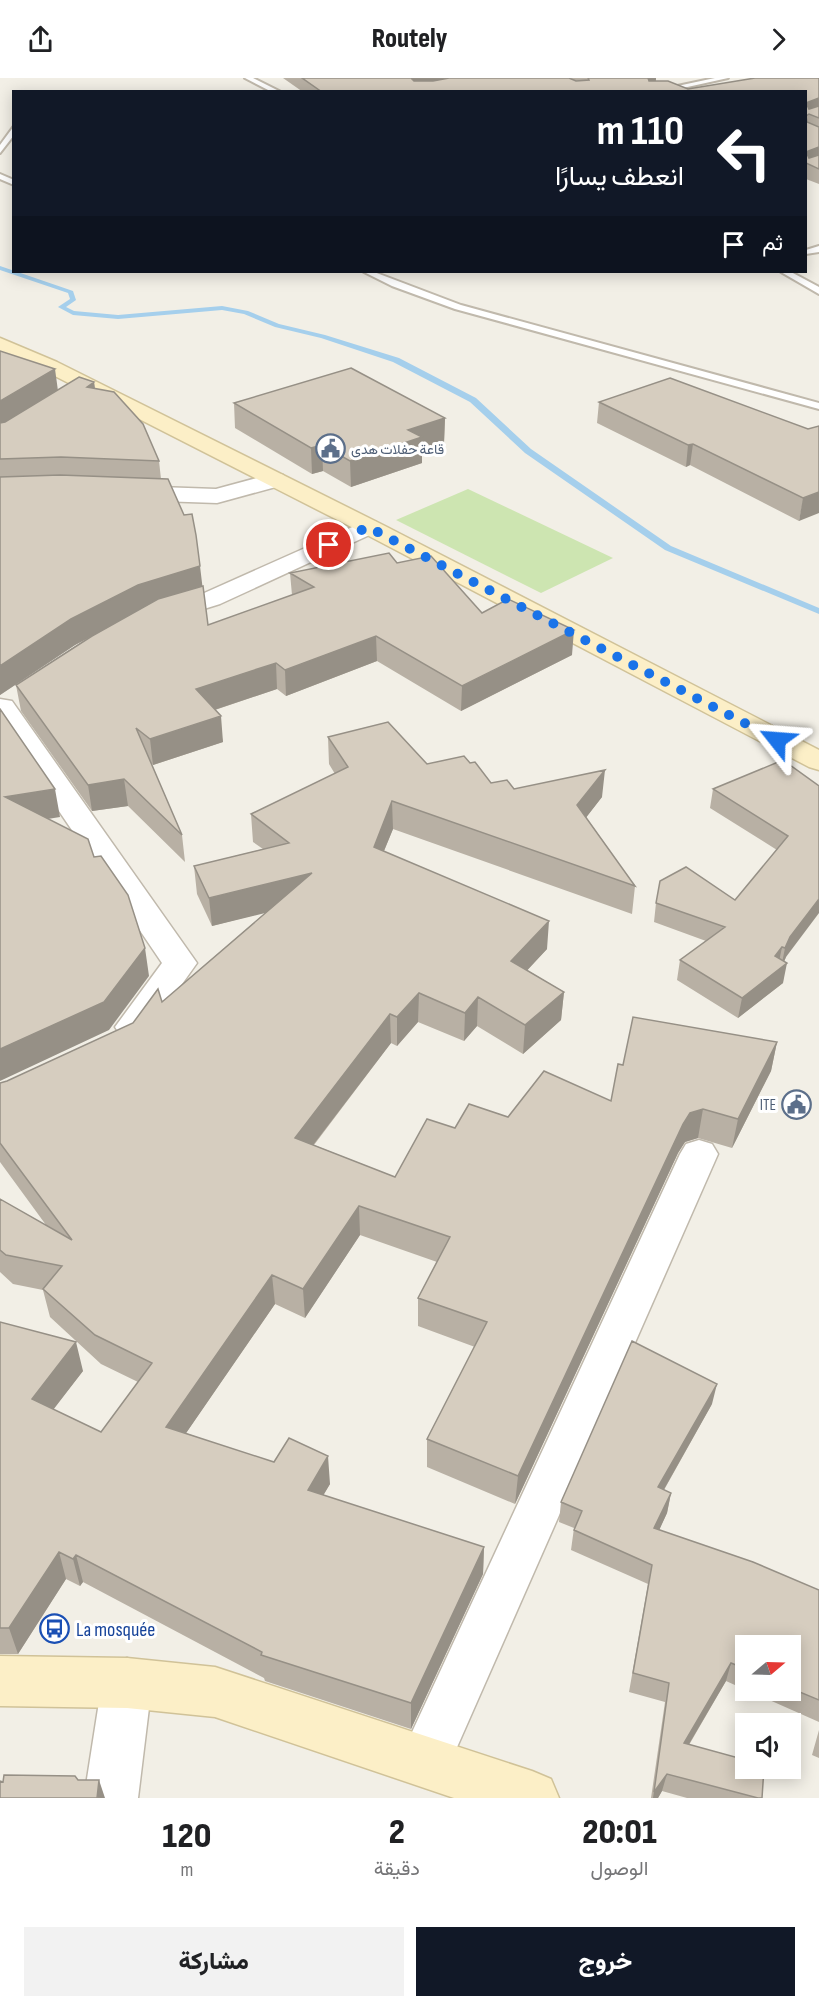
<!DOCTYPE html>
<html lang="ar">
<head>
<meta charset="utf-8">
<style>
  body { margin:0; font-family:"Sofia Sans Condensed",Vazirmatn,sans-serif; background:#f2f2f2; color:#202124; direction:rtl; height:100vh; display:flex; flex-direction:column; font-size:22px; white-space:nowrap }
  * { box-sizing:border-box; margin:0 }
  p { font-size:20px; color:#757577 }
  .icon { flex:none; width:33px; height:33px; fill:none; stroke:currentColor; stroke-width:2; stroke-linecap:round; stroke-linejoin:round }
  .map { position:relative; height:1720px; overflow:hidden; direction:ltr }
  .sheet { display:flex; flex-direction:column; background:#fff; flex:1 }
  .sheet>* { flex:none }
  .banner { position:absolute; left:12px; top:12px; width:795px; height:183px; border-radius:0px; box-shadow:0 3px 15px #0003; direction:rtl; background:#111827; color:#fff; overflow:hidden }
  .needle { width:39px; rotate:71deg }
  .fabs { position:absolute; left:735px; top:1557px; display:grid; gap:12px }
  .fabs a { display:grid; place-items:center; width:66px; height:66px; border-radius:0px; background:#fff; box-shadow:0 3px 15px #0003; font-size:30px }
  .pin { position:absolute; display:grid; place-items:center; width:51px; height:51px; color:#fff; margin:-26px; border:3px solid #fff; border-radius:50%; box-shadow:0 2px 6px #0007 }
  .me { position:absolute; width:66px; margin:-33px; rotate:298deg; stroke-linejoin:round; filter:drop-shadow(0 0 4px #0008) }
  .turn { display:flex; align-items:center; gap:21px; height:126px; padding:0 24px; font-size:27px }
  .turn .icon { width:78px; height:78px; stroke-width:2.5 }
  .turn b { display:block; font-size:42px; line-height:51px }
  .then { display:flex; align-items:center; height:57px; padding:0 24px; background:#0003; gap:12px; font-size:22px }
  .eta { display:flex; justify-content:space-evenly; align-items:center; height:102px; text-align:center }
  .eta b { font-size:36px; font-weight:800; line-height:42px }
  .action { display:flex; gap:12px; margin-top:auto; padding:12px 24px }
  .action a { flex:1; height:69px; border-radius:0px; background:#111827; color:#fff; font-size:24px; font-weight:800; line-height:69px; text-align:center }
  .action a+a { background:#f2f2f2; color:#202124 }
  header { display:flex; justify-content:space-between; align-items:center; height:78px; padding:0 24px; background:#fff; font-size:27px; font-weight:800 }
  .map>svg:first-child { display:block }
  .green { fill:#cde5b1 }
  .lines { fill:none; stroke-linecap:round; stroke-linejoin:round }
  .stream { fill:#a5cfec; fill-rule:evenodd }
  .lane-casing { stroke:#c0b9ac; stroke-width:4 }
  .street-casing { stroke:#c0b9ac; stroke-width:3 }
  .secondary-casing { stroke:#d0c298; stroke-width:3 }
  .lane { fill:#fff; fill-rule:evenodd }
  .street { fill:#fff; fill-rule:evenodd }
  .secondary { fill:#fcefc7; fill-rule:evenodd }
  .wall { fill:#b8b0a4 }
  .shaded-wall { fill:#969086 }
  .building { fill:#d6cdbf; stroke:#969086; stroke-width:1.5 }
  .route { stroke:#1a73e8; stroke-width:10; stroke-dasharray:0 18 }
  .labels { text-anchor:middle; stroke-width:6; stroke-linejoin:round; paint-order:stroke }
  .far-service-label { font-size:14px; fill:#4e5e75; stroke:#fff; text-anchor:start }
  .service-label { font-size:16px; fill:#4e5e75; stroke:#fff; text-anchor:end }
  .near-transit-label { font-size:20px; fill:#164399; stroke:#fff; text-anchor:start }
</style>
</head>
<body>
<header><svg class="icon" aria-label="forward" viewBox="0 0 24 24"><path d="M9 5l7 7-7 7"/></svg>Routely<svg class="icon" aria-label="share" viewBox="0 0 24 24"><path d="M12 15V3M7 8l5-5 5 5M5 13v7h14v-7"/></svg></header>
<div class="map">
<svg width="819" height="1720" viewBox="0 0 819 1720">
  <rect width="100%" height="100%" fill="#f2efe6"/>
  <path class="green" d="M 468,411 L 613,480 L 541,515 L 396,442 Z"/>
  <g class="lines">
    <path class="stream" d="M 0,188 L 73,213 L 76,222 L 66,229 L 74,233 L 118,237 L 222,228 L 248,233 L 279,246 L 325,257 L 399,280 L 476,320 L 531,371 L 671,468 L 819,530 L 819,536 L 665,472 L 525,375 L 470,324 L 393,284 L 321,260 L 275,249 L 244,236 L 222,232 L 118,241 L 73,237 L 58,229 L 70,221 L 68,215 L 0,192 Z"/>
    <defs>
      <path id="lane" d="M 245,0 L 253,0 L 281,14 L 272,14 Z
        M 715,0 L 728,0 L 665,14 L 649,14 Z
        M 14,48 L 14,57 L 0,75 L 0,67 Z
        M 0,96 L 14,102 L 14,107 L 0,101 Z
        M 819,168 L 819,174 L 806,176 L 806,172 Z
        M 364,194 L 374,194 L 461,227 L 819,325 L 819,331 L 455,231 L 392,208 Z
        M 781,194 L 791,194 L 819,209 L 819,216 Z"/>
      <path id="street" d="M 275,395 L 283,397 L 286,402 L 283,407 L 217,425 L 131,422 L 123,420 L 120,415 L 123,410 L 131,408 L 216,411 Z
        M 368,442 L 376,444 L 380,449 L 376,454 L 220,526 L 162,544 L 153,541 L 149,536 L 153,531 L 202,516 Z
        M 0,621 L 12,623 L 197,885 L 145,958 L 133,961 L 121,958 L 115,949 L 162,885 L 0,646 Z
        M 699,1062 L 712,1066 L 718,1076 L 443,1701 L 425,1709 L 407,1701 L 399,1683 L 407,1665 L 680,1076 L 686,1066 Z
        M 127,1580 L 145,1587 L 152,1605 L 138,1720 L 84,1720 L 102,1605 L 109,1587 Z"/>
      <path id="secondary" d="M 0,260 L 57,284 L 385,448 L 819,672 L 819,692 L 809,689 L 369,458 L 43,292 L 0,273 Z
        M 0,1578 L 127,1580 L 215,1589 L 532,1693 L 551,1701 L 559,1720 L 454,1720 L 215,1639 L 127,1630 L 0,1628 Z"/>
    </defs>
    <use href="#lane" class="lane-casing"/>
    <use href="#street" class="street-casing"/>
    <use href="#secondary" class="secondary-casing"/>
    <use href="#lane" class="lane"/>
    <use href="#street" class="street"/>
    <use href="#secondary" class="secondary"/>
  </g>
  <path class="wall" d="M 283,0 L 656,0 L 656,3 L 688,11 L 819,0 L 819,106 L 806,101 L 806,14 L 303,14 Z
    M 0,273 L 58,312 L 94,304 L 95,311 L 159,383 L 161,401 L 202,508 L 208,547 L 292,517 L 290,495 L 397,485 L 482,535 L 572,577 L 461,633 L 377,583 L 286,618 L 277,611 L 215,632 L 223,664 L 153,687 L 151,685 L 182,757 L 185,784 L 128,728 L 92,733 L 21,633 L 16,607 L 88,560 L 75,567 L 0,617 Z
    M 599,324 L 808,351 L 819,348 L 799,443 L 690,387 L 686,389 L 597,345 Z
    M 234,325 L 445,340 L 444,365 L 422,373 L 422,385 L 351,409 L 323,393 L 312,396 L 235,350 Z
    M 328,659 L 427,686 L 470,685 L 491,705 L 514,711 L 602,719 L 586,739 L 635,808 L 632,836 L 393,751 L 384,773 L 547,871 L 527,892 L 564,914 L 561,942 L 523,976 L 477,948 L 464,963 L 418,944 L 397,968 L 391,965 L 314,1067 L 395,1099 L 455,1050 L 508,1039 L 611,1023 L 623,987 L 777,964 L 771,993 L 732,1070 L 698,1060 L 685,1064 L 678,1075 L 515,1426 L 427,1389 L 427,1361 L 475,1269 L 418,1248 L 418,1220 L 437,1184 L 360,1157 L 305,1240 L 275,1226 L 186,1355 L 330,1406 L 323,1417 L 484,1469 L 483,1496 L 411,1651 L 265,1603 L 264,1600 L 83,1504 L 80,1508 L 66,1501 L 18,1576 L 0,1576 L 0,1244 L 83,1293 L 53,1331 L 101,1354 L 138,1304 L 101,1286 L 50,1239 L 43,1212 L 13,1206 L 0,1194 L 0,1121 L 46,1147 L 0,1084 L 0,1005 L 7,1003 L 133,945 L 162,924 L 266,834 L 212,848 L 197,816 L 194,788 L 263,771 L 253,764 L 251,736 L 335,696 L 329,686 Z
    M 819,708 L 786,879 L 784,884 L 783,905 L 738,940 L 677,902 L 680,882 L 706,863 L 654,844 L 656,825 L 735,822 L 777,772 L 710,730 L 713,711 Z
    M 712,1326 L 664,1412 L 671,1415 L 667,1435 L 659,1452 L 819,1512 L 819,1644 L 747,1612 L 790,1612 L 790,1568 L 746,1568 L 746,1612 L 726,1603 L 689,1667 L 762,1720 L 687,1720 L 662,1713 L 658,1720 L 651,1720 L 665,1624 L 629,1614 L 648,1506 L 571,1472 L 574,1450 L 559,1444 L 561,1424 Z
    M 819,1652 L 819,1680 L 812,1677 Z"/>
  <path class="shaded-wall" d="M 413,0 L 476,0 L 412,14 L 412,1 Z
    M 648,0 L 656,0 L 655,10 L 647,13 Z
    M 819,20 L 819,29 L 806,37 L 806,25 Z
    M 819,69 L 819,80 L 808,86 L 806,74 Z
    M 55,291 L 58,313 L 0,348 L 0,323 Z
    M 94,304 L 97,327 L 87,309 Z
    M 445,340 L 444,365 L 422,373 L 422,385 L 351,409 L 350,383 L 408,352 Z
    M 693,366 L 690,387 L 686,389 L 688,367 Z
    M 322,367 L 323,393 L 312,396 L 311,370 Z
    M 819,414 L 819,435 L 799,443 L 803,420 Z
    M 200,488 L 203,513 L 141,532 L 75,567 L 0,617 L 0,588 L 71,541 L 138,507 Z
    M 574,552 L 572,577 L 461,633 L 462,608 Z
    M 376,558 L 377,583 L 286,618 L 285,592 Z
    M 276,585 L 277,611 L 199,637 L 196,611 Z
    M 221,638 L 223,664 L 153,687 L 150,661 Z
    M 605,692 L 602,719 L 575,754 L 577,727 Z
    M 124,701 L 128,728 L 92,733 L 88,707 Z
    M 55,711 L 60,739 L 11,747 L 5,719 Z
    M 392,723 L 393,751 L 374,797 L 374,769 Z
    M 312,795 L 314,823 L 212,848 L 209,820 Z
    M 819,821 L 819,835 L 786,879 L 781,890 L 787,885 L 783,905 L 738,940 L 742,920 L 782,869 L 778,889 L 781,890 L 785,870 L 790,859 Z
    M 549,843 L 547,871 L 509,912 L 511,883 Z
    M 145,870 L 149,898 L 109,952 L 0,1003 L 0,971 Z
    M 564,914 L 561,942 L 523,976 L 525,947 Z
    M 419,915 L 418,944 L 397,968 L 397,939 Z
    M 478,919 L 477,948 L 464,963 L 465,935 Z
    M 390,936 L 391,965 L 297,1088 L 295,1060 Z
    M 777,964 L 771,993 L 732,1070 L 738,1041 Z
    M 703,1031 L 698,1060 L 685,1064 L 678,1075 L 515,1426 L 518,1398 L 683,1046 L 690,1035 Z
    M 359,1128 L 360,1157 L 305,1240 L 303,1211 Z
    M 272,1197 L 275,1226 L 171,1377 L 166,1349 Z
    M 76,1264 L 83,1293 L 40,1349 L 32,1321 Z
    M 717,1306 L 712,1326 L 654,1429 L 658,1409 Z
    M 328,1378 L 330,1406 L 310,1440 L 308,1412 Z
    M 671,1415 L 667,1435 L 651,1470 L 654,1450 Z
    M 484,1469 L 483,1496 L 411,1651 L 411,1625 Z
    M 59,1474 L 66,1501 L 18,1576 L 9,1550 Z
    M 76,1477 L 83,1504 L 80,1508 L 73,1481 Z
    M 731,1585 L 726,1603 L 679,1683 L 684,1665 Z
    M 667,1696 L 662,1713 L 658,1720 L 653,1720 L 654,1714 Z
    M 99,1702 L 105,1720 L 97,1720 Z"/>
  <path class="building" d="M 302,0 L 413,0 L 412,1 L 414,3 L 433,3 L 449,0 L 569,0 L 576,3 L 589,2 L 588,0 L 648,0 L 649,3 L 668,3 L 688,11 L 755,0 L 819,0 L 819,20 L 806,25 L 809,31 L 819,28 L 819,40 L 809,36 L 806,38 L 807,44 L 819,49 L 819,69 L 806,74 L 809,80 L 819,77 L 819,91 L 806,85 L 806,14 L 322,14 Z
    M 0,273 L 55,291 L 0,323 Z
    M 351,290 L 445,340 L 408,352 L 422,359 L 350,383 L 322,367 L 311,370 L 234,325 Z
    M 79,299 L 94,304 L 87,309 L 114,314 L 143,346 L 159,383 L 61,379 L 0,381 L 0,345 L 5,344 Z
    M 670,300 L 808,351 L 819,348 L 819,414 L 803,420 L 693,366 L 688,367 L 599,324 Z
    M 60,397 L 168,401 L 184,437 L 192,436 L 196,457 L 200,488 L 138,507 L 71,541 L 0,588 L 0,399 Z
    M 389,475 L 397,485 L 431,478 L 482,535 L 508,521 L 574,552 L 462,608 L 376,558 L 285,592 L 276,585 L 196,611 L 221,638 L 150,661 L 136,650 L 182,757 L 124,701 L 88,707 L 16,607 L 92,558 L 158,521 L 203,508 L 208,547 L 314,509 L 290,495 Z
    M 0,631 L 55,711 L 5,719 L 88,761 L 94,779 L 101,778 L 128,817 L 145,870 L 104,924 L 0,971 Z
    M 388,644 L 427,686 L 464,678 L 470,685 L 475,684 L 491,705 L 507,702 L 514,711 L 605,692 L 577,727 L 635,808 L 392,723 L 374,769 L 549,843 L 511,883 L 564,914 L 525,947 L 478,919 L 465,935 L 419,915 L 397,939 L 390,936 L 295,1060 L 395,1099 L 427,1041 L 455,1050 L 469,1026 L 508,1039 L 544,993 L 611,1023 L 618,986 L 623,987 L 633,939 L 777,964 L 738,1041 L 703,1031 L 690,1035 L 683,1046 L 518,1398 L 427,1361 L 487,1244 L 418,1220 L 450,1159 L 359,1128 L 303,1211 L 272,1197 L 166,1349 L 274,1384 L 289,1360 L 328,1378 L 308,1412 L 484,1469 L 411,1625 L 261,1577 L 262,1574 L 76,1477 L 73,1481 L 59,1474 L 9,1550 L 0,1550 L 0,1244 L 76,1264 L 32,1321 L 101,1354 L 152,1285 L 95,1257 L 43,1211 L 62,1188 L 6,1177 L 0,1172 L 0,1121 L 72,1162 L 0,1065 L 0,1005 L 7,1003 L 133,945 L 158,911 L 162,924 L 312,795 L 209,820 L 194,788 L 289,765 L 251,736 L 348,689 L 328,659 Z
    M 783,682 L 819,708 L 819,821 L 790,859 L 785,870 L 782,869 L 775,878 L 787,885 L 742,920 L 680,882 L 725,849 L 656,825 L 660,803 L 686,789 L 735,822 L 788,758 L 713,711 Z
    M 632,1263 L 717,1306 L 658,1409 L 671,1415 L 654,1450 L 753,1484 L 819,1512 L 819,1622 L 790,1610 L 790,1568 L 746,1568 L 746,1591 L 731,1585 L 684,1665 L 746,1682 L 746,1690 L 764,1690 L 762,1720 L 758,1720 L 667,1696 L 654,1714 L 669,1605 L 633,1595 L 652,1487 L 574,1452 L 582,1433 L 561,1424 Z
    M 4,1697 L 75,1698 L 78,1702 L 99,1702 L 97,1720 L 0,1720 L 0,1703 L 3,1704 Z"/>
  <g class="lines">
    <path class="route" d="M 329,467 L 368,449 L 777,662"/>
  </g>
  <defs>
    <symbol id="civic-ring" viewBox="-11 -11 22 22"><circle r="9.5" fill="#fff" stroke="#5c6f8a" stroke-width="1.5"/><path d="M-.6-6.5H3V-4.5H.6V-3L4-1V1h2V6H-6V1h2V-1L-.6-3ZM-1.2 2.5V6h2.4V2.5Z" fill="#5c6f8a"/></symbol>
    <symbol id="bus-ring" viewBox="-11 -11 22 22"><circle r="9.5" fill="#fff" stroke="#1a4fb4" stroke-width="1.5"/><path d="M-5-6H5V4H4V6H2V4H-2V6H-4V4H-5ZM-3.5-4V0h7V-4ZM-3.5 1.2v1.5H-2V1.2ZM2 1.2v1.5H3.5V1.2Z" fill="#1a4fb4"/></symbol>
  </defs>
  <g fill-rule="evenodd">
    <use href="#civic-ring" x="314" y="354" width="33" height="33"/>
    <use href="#civic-ring" x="780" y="1010" width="33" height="33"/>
    <use href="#bus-ring" x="38" y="1534" width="33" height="33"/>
  </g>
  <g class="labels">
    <g class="far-service-label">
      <text x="351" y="376">قاعة حفلات هدى</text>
    </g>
    <g class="service-label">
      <text x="776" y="1032">ITE</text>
    </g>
    <g class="near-transit-label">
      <text x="76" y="1558">La mosquée</text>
    </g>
  </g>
</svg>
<div class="fabs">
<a><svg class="needle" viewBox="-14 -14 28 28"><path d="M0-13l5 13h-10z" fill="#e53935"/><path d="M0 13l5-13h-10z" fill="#757577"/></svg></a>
<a><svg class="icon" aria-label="sound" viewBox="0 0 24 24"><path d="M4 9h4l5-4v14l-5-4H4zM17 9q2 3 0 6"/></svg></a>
</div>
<div class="pin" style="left:329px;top:467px;background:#d93025"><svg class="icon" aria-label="arrive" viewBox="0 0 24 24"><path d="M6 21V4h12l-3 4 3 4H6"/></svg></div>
<svg class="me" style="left:777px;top:662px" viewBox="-20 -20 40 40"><path d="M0-17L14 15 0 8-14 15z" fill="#1a73e8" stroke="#fff" stroke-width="4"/></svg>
<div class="banner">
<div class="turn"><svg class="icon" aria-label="left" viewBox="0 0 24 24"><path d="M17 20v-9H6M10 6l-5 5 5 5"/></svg><div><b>110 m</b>انعطف يسارًا</div></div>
<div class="then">ثم<svg class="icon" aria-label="arrive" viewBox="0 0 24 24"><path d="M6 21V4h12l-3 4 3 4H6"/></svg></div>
</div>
</div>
<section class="sheet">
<div class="eta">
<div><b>20:01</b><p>الوصول</p></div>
<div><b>2</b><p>دقيقة</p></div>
<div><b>120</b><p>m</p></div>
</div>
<div class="action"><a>خروج</a><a>مشاركة</a></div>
</section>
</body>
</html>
